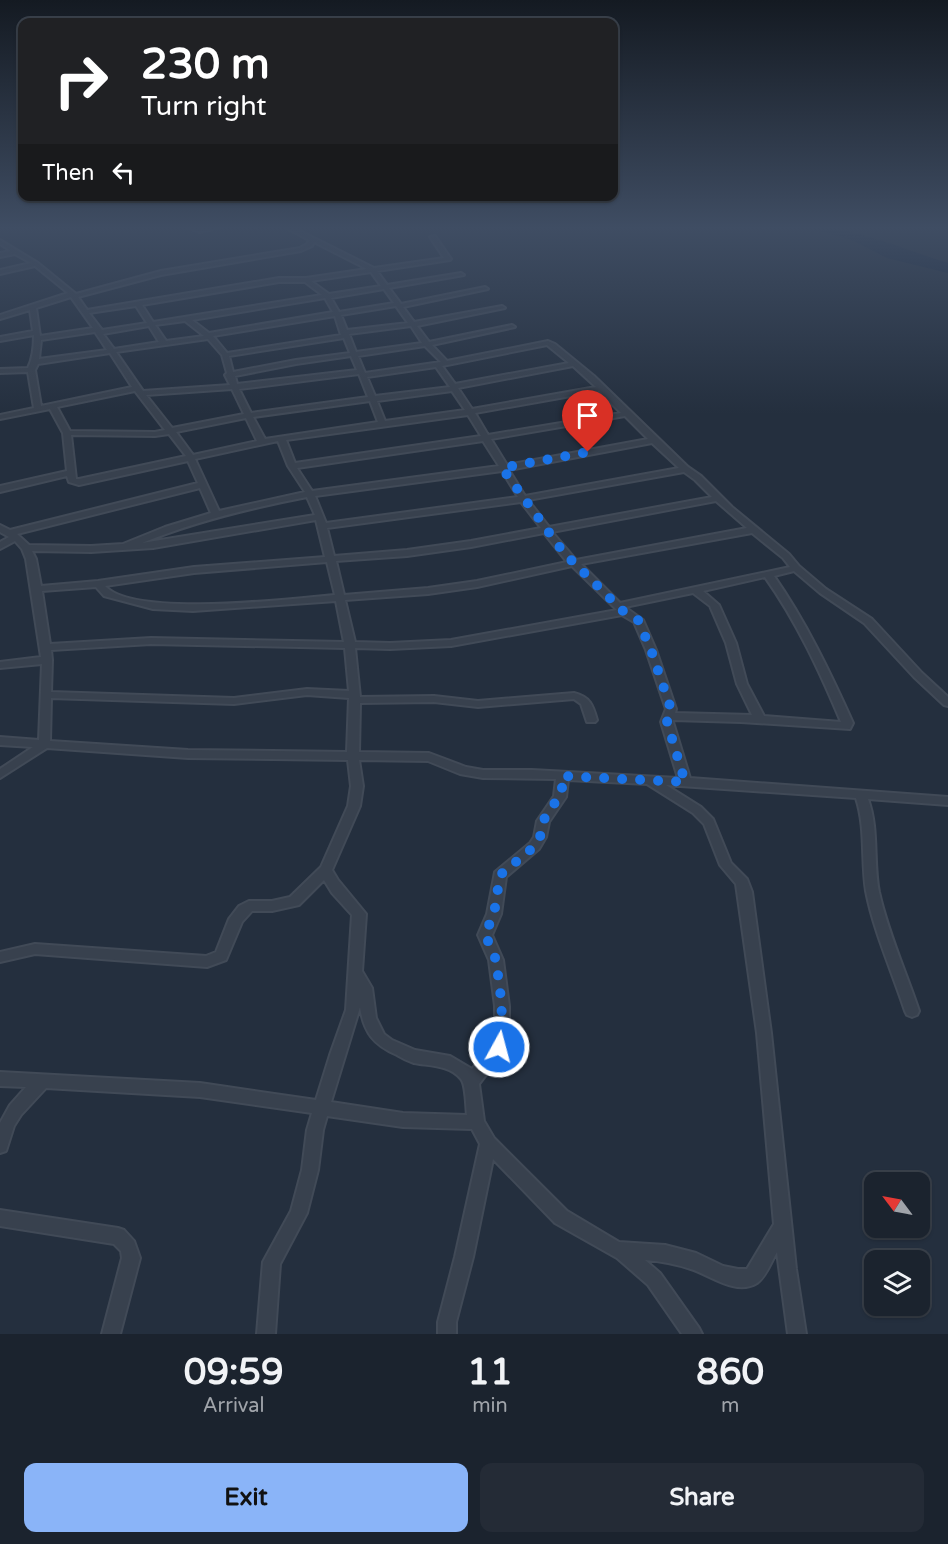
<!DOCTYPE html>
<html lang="en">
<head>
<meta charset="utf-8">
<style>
  body { margin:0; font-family:"Varela Round",sans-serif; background:#242b36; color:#f1f3f6; height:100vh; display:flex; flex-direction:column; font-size:22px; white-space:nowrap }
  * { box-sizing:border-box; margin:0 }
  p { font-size:20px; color:#a0a4aa }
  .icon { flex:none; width:33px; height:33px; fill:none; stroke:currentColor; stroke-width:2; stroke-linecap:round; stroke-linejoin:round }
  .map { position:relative; height:1334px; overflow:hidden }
  .drawer { display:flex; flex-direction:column; background:#1b232e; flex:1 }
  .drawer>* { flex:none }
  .top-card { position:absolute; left:18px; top:18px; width:600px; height:183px; border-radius:12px; box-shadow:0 2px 4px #0004,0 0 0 2px #39404a; background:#202124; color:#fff; overflow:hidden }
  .needle { width:39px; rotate:302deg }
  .buttons { position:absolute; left:864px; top:1172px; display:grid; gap:12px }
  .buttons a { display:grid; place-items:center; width:66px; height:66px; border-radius:12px; background:#1b232e; box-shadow:0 2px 4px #0004,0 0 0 2px #39404a; font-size:30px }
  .pin { position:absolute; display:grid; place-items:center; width:51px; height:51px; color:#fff; margin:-62px -26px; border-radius:50% 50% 50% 0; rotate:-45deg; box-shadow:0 0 6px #0007 }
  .pin .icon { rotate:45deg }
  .me { position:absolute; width:66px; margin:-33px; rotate:7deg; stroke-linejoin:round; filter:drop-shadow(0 0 4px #0008) }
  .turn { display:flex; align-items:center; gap:21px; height:126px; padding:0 24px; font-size:27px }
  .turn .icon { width:78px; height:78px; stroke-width:2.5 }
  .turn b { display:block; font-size:42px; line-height:51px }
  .then { display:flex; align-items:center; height:57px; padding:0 24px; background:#0003; gap:12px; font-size:22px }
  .eta { display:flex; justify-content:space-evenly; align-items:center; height:102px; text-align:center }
  .eta b { font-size:36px; font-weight:700; line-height:42px }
  .action { display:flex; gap:12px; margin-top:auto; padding:12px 24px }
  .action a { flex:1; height:69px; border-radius:12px; background:#8ab4f8; color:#111; font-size:24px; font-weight:700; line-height:69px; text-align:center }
  .action a+a { background:#242b36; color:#f1f3f6 }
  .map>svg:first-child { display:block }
  .water { fill:#17263c }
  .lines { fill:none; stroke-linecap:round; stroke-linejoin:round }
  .street-casing { stroke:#414a57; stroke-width:4 }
  .street { fill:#38414e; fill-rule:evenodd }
  .route { stroke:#1a73e8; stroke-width:10; stroke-dasharray:0 18 }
</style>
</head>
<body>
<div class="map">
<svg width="948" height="1334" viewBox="0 0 948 1334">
  <rect width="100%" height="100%" fill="#242f3e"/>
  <path class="water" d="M 808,227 C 856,227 902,249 948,263 L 948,273 L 887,258 L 854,241 Z"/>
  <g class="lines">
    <defs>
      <path id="street" d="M 186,227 L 200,228 L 221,227 L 200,232 Z
        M 285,227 L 292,227 L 374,268 L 444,258 L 430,237 L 435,236 L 451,259 L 450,260 L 377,271 L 387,285 L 461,273 L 464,275 L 389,288 L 401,304 L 485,287 L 488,289 L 403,307 L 414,322 L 502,306 L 505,308 L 417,326 L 429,342 L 512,325 L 515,327 L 432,345 L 447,361 L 548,341 L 555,344 L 594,376 L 688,467 L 701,476 L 732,507 L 789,554 L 799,566 L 826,589 L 872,619 L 922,673 L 948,697 L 948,706 L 944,705 L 914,677 L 864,623 L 820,593 L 794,571 L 774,576 C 806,622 830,672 853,723 L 850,729 L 741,722 L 673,720 L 673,722 L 690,778 L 948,797 L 948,805 L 868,799 C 879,829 873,861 879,892 C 888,933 906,972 919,1011 L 917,1015 L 912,1017 L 907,1015 L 905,1011 C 892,971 874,932 866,891 C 861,860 866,828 856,798 L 666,785 L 701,807 L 713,819 L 731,863 L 747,879 L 752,892 L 771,1033 L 796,1269 L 806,1334 L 788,1334 L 777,1252 C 771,1262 766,1277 757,1283 C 736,1296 710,1275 691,1269 C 676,1264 661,1261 645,1260 L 660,1273 L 699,1328 L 702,1334 L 682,1334 L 648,1285 L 617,1258 L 555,1223 L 493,1159 L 473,1257 L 456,1322 L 456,1334 L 438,1334 L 438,1322 L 455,1257 L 480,1144 L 472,1129 L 403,1127 L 327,1116 L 323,1130 L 318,1170 L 307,1213 L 280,1264 L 275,1334 L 257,1334 L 263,1262 L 291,1211 L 302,1170 L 307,1130 L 312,1113 L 200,1097 L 46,1088 L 21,1115 L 14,1126 L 6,1151 L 0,1153 L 0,1123 L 10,1105 L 26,1087 L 0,1086 L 0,1072 L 200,1083 L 316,1100 L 330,1055 L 346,1010 L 352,915 L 332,893 L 324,880 L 299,905 L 272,911 L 252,911 L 242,922 L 226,960 L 207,967 L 35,954 L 0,962 L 0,952 L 35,944 L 206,956 L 216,952 L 229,919 L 239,906 L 249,901 L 272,901 L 290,897 L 321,867 L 348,806 L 351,786 L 348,760 L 188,758 L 47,748 L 0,778 L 0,769 L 33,747 L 0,745 L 0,737 L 39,740 L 42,664 L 0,668 L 0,662 L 41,657 L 26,559 L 22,549 L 15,541 L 0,549 L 0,542 L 9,537 L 0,532 L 0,525 L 10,530 L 198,483 L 188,461 L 79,485 L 69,482 L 67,476 L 0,492 L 0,486 L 67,471 L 63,433 L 50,409 L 0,419 L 0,415 L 34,408 L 28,372 L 0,373 L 0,369 L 28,368 C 33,358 34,347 34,335 L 0,341 L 0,337 L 33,331 L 30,310 L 0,319 L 0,315 L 68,293 L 35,266 L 0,274 L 0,270 L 31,263 L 15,254 L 0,257 L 0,253 L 11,251 L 0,244 L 0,240 L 38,263 L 76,294 L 161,271 L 300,248 L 307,244 L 309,240 ZM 314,242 L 367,269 L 306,278 L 279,278 L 87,310 L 78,297 L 161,275 L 301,251 L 312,246 ZM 371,272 L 381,286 L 329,294 L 311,281 ZM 279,282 L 305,282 L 322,295 L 153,322 L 142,305 ZM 384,289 L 394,303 L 339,312 L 331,298 ZM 71,297 L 93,328 L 40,336 L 36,308 ZM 325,298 L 333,312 L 209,333 L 192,320 ZM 136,306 L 147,323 L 102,330 L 89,313 ZM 396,306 L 408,323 L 347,330 L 341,315 ZM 335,316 L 341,335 L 227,353 L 213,336 ZM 185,321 L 204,336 L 166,341 L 155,325 ZM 149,326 L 159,342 L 114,349 L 103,334 ZM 411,326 L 422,343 L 356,352 L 349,334 ZM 95,332 L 107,350 L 39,359 L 41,340 ZM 344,338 L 350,353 L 296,360 L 233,372 L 229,356 ZM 208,339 L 222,355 L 227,373 L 225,375 L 230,385 L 143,391 L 116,352 ZM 547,345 L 569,363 L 455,384 L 442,366 ZM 425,346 L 441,362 L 365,373 L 358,356 ZM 110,353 L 132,387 L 41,406 L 35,370 L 38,364 ZM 351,356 L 357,370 L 237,384 L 235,376 L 296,364 ZM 573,366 L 596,387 L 472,409 L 458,388 ZM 436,367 L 450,387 L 375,396 L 367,377 ZM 359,374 L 368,397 L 251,413 L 239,389 ZM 232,389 L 244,414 L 172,428 L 146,395 ZM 135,391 L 165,430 L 155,432 L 70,431 L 57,407 ZM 452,391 L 465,410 L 385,421 L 377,401 ZM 599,391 L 621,413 L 488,435 L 475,413 ZM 370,401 L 378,422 L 265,439 L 253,417 ZM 468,415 L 481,436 L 295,463 L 286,440 ZM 625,416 L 648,439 L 507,465 L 491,439 ZM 246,418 L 257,441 L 193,455 L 176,432 ZM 169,434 L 186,456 L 79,479 L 76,479 L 71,435 L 155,436 ZM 278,441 L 288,466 L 305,492 L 219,511 L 195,459 ZM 483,441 L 499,466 L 312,491 L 297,468 ZM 652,443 L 679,468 L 525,496 L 509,470 ZM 502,471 L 518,497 L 326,523 L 315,496 ZM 684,472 L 695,480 L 712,497 L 549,527 L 528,500 ZM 200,488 L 211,513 L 165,527 L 123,544 L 91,546 L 29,545 L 17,534 ZM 307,497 L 315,515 L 142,543 C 196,521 250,508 307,497 ZM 716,501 L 747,528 L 576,560 L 552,532 ZM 521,502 L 541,528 L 471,541 L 407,550 L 334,556 L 327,528 ZM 316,520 L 325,557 L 194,567 L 98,581 L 41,586 L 36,559 L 32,551 L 91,552 L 153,548 ZM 544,533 L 567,562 L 477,581 L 428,588 L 344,595 L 336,561 L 407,556 L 471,547 ZM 752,533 L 783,558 L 790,567 L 620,603 L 581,564 ZM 327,562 L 335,595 C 290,599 134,618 105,586 L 194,573 ZM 572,566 L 617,610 L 451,640 L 390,643 L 355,642 L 345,600 L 428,594 L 477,587 ZM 765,577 C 797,622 820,672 841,722 L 764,716 L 747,684 L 736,643 L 719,605 L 703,591 ZM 96,587 L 104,596 L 153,609 L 193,611 L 336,601 L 344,642 L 151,638 L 50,644 L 42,591 ZM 693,593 L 710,606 L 726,643 L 737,684 L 752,715 L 675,713 L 676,709 L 656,650 L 643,620 L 625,607 ZM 622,615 L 634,622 L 646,650 L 666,709 L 661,722 L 678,778 L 532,770 L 483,770 L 466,767 L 429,753 L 359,752 L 360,703 L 434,702 L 478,707 L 574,699 L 581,704 L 587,722 L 595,722 L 597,720 C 593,705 590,697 574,693 L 478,701 L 434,696 L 360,697 L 355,648 L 390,649 L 451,646 ZM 151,644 L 345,648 L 349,691 L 307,689 L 234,698 L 51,692 L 52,660 L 51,650 ZM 307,695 L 349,698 L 347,752 L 188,750 L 50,741 L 51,698 L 234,704 ZM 359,760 L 428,761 L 460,774 L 483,778 L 556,779 L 554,796 L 537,821 L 534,837 L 530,843 L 495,872 L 487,914 L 478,935 L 489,960 L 495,1006 L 495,1030 L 492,1045 L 472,1069 L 450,1056 L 415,1050 L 392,1040 L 384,1034 L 376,1018 L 372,988 L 362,971 L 366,914 L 338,880 L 332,870 L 360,806 L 363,786 ZM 568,780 L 647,784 L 693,813 L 704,824 L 720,865 L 736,884 L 757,1033 L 774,1224 L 747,1269 L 738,1269 L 723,1266 L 696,1253 L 665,1245 L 619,1242 L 567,1211 L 494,1138 L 484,1121 L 479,1084 L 504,1051 L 509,1030 L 509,1006 L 503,960 L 492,935 L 501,914 L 506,877 L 539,849 L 546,837 L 549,822 L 566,797 ZM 360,1007 C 364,1033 374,1045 397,1055 C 402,1058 408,1061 414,1063 C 430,1066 450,1065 461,1079 C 466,1084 466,1107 467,1115 L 403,1113 L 331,1102 Z
        M 0,1210 L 118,1228 L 124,1230 L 134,1241 L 140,1258 L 120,1334 L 102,1334 L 122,1258 L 121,1251 L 114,1244 L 0,1226 Z"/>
    </defs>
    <use href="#street" class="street-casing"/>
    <use href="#street" class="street"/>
  </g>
  <linearGradient id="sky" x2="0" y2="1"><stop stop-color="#141a22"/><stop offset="0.55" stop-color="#3f4d63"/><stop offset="1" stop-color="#3f4d63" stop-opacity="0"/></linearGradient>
  <rect width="948" height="414" fill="url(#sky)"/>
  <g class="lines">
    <path class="route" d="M 499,1047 L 502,1006 L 496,960 L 485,934 L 494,914 L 500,875 L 535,846 L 540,837 L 543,821 L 562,792 L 562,776 L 685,782 L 667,722 L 671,709 L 651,650 L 638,620 L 624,612 L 564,553 L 502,468 L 588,452"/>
  </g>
</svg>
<div class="buttons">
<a><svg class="needle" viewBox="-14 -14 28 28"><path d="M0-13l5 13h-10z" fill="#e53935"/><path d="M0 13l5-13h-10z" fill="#a0a4aa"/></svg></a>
<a><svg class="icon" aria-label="layers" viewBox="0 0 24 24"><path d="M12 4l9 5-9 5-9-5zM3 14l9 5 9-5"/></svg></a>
</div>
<div class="pin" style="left:588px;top:452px;background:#d93025"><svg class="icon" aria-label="arrive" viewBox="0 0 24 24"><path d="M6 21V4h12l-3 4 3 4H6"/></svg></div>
<svg class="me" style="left:499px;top:1047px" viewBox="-20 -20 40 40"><circle r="17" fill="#1a73e8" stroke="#fff" stroke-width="3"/><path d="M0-11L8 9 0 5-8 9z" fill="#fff"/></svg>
<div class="top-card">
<div class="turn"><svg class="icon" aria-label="right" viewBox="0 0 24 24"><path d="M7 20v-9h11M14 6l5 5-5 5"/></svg><div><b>230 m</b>Turn right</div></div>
<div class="then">Then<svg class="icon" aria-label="left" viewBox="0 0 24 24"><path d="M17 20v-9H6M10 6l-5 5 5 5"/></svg></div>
</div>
</div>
<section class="drawer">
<div class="eta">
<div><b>09:59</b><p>Arrival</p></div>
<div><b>11</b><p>min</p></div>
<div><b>860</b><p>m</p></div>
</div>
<div class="action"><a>Exit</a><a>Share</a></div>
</section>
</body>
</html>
